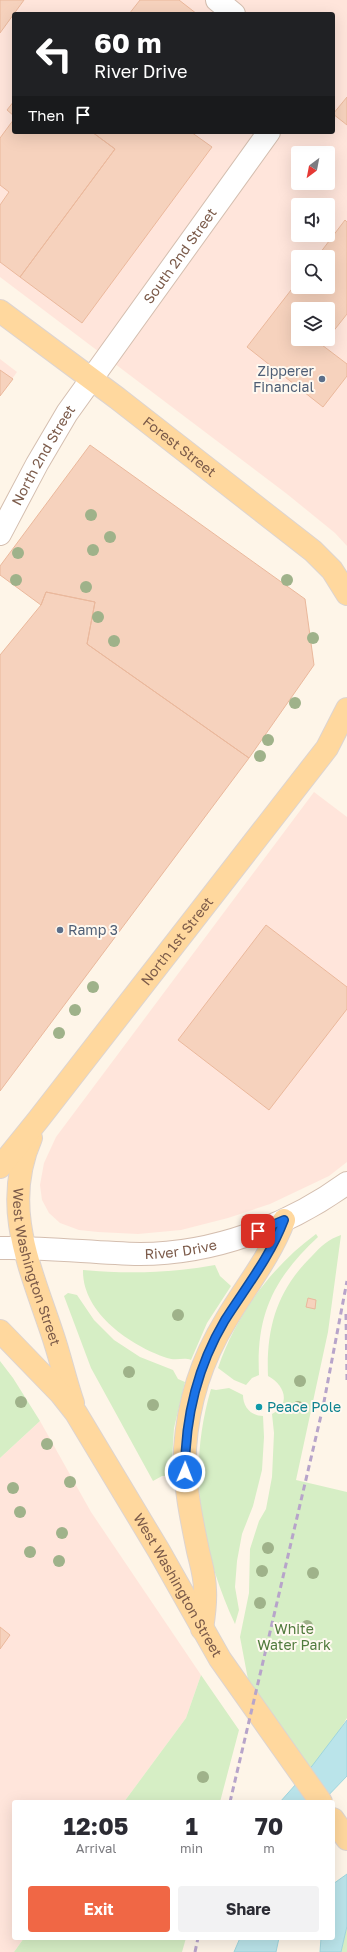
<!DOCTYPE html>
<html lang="en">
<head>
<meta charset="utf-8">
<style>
  body { margin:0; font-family:"Golos Text",sans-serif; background:#f2f2f3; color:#2b2b33; height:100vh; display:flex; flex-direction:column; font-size:15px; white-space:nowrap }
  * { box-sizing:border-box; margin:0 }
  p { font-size:13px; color:#7c7c81 }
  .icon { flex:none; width:22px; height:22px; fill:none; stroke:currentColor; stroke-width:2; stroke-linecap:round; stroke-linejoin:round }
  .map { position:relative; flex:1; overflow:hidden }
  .details { position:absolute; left:12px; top:1800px; width:323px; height:140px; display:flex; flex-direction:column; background:#fff; border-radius:4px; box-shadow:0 4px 16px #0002 }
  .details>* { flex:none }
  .hud { position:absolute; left:12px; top:12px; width:323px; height:122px; border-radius:4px; box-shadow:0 4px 16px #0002; background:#202124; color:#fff; overflow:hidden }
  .needle { width:26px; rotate:212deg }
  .fabs { position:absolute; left:291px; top:146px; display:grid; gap:8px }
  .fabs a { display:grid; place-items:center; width:44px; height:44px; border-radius:4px; background:#fff; box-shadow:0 4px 16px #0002; font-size:20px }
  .pin { position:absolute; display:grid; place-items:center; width:34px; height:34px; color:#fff; margin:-17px; border-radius:8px; box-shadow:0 2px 6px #0006 }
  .me { position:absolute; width:44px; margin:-22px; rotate:1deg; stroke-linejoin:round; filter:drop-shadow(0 0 3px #0008) }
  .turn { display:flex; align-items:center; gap:14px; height:84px; padding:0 16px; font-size:18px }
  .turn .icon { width:52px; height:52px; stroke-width:2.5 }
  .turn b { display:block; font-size:28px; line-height:34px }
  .then { display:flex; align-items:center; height:38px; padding:0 16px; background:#0003; gap:8px; font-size:15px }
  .eta { display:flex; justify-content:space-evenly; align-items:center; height:68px; text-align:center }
  .eta b { font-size:24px; font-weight:700; line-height:28px }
  .cta { display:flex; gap:8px; margin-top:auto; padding:8px 16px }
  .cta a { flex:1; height:46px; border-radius:4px; background:#f06745; color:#fff; font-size:16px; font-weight:700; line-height:46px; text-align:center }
  .cta a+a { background:#f2f2f3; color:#2b2b33 }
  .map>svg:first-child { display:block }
  .commercial { fill:#ffe5db; fill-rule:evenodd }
  .green { fill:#d6eec5 }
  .water { fill:#bae4ea; stroke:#9fd5dd }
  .building { fill:#f6d2bd; stroke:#eab89c }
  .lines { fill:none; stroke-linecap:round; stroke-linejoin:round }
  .minor-casing { stroke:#d4beaf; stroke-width:24 }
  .major-casing { stroke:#ddd4d0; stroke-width:24 }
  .minor { stroke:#fff; stroke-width:22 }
  .major { stroke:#ffd89e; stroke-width:22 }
  .rail { stroke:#b7a4ca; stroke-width:3; stroke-dasharray:6 4; stroke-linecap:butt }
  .tree { fill:#9fb28a }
  .route-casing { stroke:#114b97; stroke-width:10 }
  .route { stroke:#1a73e8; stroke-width:7 }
  .service-dot { fill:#5c6f8a; stroke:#fff9f0; stroke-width:1.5 }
  .culture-dot { fill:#0f9aa8; stroke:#fff9f0; stroke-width:1.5 }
  .labels { text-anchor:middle; stroke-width:4; stroke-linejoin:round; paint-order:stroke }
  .street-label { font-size:14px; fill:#7b5a49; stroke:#fff9f0 }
  .service-label { font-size:14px; fill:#4e5e75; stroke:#fff9f0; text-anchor:end }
  .culture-label { font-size:14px; fill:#0d838f; stroke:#fff9f0; text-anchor:start }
  .park-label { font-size:14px; fill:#517b3d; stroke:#fff9f0 }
</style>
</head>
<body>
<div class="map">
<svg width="347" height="1952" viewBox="0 0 347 1952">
  <rect width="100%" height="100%" fill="#fef5e8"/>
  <path class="commercial" d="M 0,0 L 347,0 L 347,546 L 335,533 L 287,494 L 0,277 ZM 14,14 L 333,14 L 333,132 L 14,132 ZM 298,153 L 328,153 L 328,183 L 298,183 ZM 298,205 L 328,205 L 328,235 L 298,235 ZM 298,257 L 328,257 L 328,287 L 298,287 ZM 298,309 L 328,309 L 328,339 L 298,339 Z
    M 0,359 L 17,372 L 0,396 Z
    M 314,792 L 347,817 L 347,1162 L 329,1176 L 270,1204 L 228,1218 L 181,1230 L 138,1234 L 98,1232 L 79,1230 L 60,1223 L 49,1213 L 42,1200 L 40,1185 L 44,1163 L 56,1137 Z
    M 40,1421 L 91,1512 L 201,1675 L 186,1718 L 124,1802 L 14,1802 L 14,1938 L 24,1938 L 14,1952 L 0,1952 L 0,1458 Z"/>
  <path class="green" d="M 316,1234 L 318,1237 C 274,1278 256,1314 259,1375 L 252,1378 L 246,1385 L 234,1380 L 218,1368 C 236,1315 271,1267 316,1234 Z
    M 341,1235 L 328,1332 L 296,1480 L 347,1492 L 347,1718 L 308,1782 L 253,1706 L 240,1637 L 249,1593 L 250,1549 L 259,1521 L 266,1509 L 272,1477 L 274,1433 L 272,1414 C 292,1404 284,1384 268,1376 C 266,1328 277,1290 312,1256 C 321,1246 329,1239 341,1235 Z
    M 215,1265 L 220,1276 L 231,1286 L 207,1323 L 191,1360 C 184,1357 176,1361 167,1358 C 131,1346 82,1313 83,1270 C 128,1274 171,1273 215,1265 Z
    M 68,1293 L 77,1295 L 94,1320 L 114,1340 L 140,1357 L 173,1370 L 178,1379 L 185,1382 L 174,1428 L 171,1476 L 162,1476 L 153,1481 L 91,1368 L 64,1296 Z
    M 0,1361 L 13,1378 L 40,1421 L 0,1458 Z
    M 229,1388 L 243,1395 C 243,1407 251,1416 263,1416 L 264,1437 L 262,1470 L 253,1506 L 242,1534 L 237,1561 L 235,1587 L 239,1610 L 235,1624 C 200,1548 187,1470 211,1389 L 216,1390 Z
    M 201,1675 L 239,1730 L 220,1802 L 124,1802 L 186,1718 Z
    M 347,1926 L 347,1952 L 341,1952 Z
    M 24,1938 L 186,1938 L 182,1952 L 14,1952 Z"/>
  <path class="water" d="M 347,1720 L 347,1776 L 322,1802 L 280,1802 L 312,1766 Z
    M 347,1874 L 347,1926 L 341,1952 L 320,1952 L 321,1938 L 333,1938 L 333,1884 Z
    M 240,1938 L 279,1938 L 276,1952 L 234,1952 Z"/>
  <path class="building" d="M 0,0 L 24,0 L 0,33 Z
    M 140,0 L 179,0 L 197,14 L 129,14 Z
    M 347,97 L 347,125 L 333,114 Z
    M 14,101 L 14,116 L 7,110 Z
    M 14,119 L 14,132 L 92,132 L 115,149 L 20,277 L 0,262 L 0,205 L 9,192 L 0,185 L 0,138 Z
    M 92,132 L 191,132 L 212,147 L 82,323 L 20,277 L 115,149 Z
    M 345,220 L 347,222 L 347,314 L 328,338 L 328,309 L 298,309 L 298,339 L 327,339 L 322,345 L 347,364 L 347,376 L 323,407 L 247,347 L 298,281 L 298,287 L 328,287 L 328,257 L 317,257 Z
    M 0,370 L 13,379 L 0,396 Z
    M 90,445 L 305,599 L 314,665 L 249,758 L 87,644 L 95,602 L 46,592 L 41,605 L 0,575 L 0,566 Z
    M 46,592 L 95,602 L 87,644 L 249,758 L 0,1091 L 0,655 L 41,605 Z
    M 266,925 L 347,987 L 347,1009 L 269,1110 L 178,1040 Z
    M 308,1298 L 316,1300 L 315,1309 L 306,1307 Z
    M 0,1627 L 10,1635 L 0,1649 Z"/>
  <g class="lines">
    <defs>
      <g id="minor">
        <path d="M 217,0 L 234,14"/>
        <path id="s1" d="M 0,534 L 37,464 L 67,413 L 269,132"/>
        <path id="s2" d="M 0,1248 C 47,1247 93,1253 140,1254 C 213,1254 288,1226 347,1183"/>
      </g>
      <g id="major">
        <path id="s3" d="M 0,311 L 117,398 L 313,551 L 332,570 L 347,594"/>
        <path id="s4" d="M 31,1138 C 1,1206 30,1267 52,1333 C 60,1356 65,1380 73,1403"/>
        <path id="s5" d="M 0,1167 L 38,1120 L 327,748 L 347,709"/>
        <path id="s6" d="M 0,1331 L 61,1394 L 76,1413 L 159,1551 L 220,1659 L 321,1802"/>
        <path d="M 202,1629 C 204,1616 206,1603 205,1590 C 205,1576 201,1564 198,1551 C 191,1517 184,1484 185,1449 C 188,1403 202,1359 226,1320 C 246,1286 270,1257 284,1220"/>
        <path d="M 333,1819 L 347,1839"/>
      </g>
    </defs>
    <use href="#minor" class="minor-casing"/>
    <use href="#major" class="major-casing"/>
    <use href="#minor" class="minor"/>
    <use href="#major" class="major"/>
    <path class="rail" d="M 346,1314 L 347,1381
      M 230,1802 L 323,1407 L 347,1281
      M 195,1952 L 198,1938"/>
  </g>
  <g class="tree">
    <circle cx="91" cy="515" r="6"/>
    <circle cx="110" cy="537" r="6"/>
    <circle cx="93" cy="550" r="6"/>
    <circle cx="18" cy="553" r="6"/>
    <circle cx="16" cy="580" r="6"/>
    <circle cx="287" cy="580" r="6"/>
    <circle cx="86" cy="587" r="6"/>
    <circle cx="98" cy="617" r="6"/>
    <circle cx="313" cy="638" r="6"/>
    <circle cx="114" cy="641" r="6"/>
    <circle cx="295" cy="703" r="6"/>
    <circle cx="268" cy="740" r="6"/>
    <circle cx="260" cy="756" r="6"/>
    <circle cx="93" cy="987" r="6"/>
    <circle cx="75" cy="1010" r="6"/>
    <circle cx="59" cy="1033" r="6"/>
    <circle cx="178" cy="1315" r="6"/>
    <circle cx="129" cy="1372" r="6"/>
    <circle cx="300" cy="1381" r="6"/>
    <circle cx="21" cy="1402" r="6"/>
    <circle cx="153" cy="1405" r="6"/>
    <circle cx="298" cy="1407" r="6"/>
    <circle cx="47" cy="1444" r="6"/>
    <circle cx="70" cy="1482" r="6"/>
    <circle cx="13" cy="1488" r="6"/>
    <circle cx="20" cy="1512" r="6"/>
    <circle cx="62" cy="1533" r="6"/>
    <circle cx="268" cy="1548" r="6"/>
    <circle cx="30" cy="1552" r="6"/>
    <circle cx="59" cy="1561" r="6"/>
    <circle cx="262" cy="1571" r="6"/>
    <circle cx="313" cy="1573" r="6"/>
    <circle cx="260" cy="1603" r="6"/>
    <circle cx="307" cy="1626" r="6"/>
    <circle cx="203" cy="1777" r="6"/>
  </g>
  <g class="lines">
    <defs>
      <path id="route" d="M 185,1472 C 185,1417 197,1367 225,1320 C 246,1287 270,1257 284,1220 L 258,1231"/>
    </defs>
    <use href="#route" class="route-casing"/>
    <use href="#route" class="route"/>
  </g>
  <g class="service-dot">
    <circle cx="322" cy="379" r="4"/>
    <circle cx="60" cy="930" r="4"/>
  </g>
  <circle class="culture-dot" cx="259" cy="1407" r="4"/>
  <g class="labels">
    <g class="street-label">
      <text dy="5" stroke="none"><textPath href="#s1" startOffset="332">South 2nd Street</textPath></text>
      <text dy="5" stroke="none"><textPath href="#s3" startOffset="225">Forest Street</textPath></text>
      <text dy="5" stroke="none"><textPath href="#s1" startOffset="90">North 2nd Street</textPath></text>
      <text dy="5" stroke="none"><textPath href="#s5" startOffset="287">North 1st Street</textPath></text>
      <text dy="5" stroke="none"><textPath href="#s2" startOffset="181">River Drive</textPath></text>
      <text dy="5" stroke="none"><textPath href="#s4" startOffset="133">West Washington Street</textPath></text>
      <text dy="5" stroke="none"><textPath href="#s6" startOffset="312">West Washington Street</textPath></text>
    </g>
    <g class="service-label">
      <text x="314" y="376">Zipperer<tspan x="314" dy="16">Financial</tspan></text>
      <text x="68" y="935" text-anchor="start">Ramp 3</text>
    </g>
    <g class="culture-label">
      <text x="267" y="1412">Peace Pole</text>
    </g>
    <g class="park-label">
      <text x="294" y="1634">White<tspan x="294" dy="16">Water Park</tspan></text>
    </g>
  </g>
</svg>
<div class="fabs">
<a><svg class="needle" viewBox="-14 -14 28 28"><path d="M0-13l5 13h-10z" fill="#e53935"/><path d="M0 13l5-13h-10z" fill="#7c7c81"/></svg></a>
<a><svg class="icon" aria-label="sound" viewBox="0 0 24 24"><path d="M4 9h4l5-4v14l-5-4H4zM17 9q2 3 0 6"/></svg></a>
<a><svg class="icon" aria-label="search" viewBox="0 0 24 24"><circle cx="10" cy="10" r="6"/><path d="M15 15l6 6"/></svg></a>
<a><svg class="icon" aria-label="layers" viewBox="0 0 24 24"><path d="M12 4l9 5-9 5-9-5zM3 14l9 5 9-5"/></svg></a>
</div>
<div class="pin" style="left:258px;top:1231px;background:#d93025"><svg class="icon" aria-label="arrive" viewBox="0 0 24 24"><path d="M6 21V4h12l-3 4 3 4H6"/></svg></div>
<svg class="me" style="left:185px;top:1472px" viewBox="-20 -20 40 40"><circle r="17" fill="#1a73e8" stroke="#fff" stroke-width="3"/><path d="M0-11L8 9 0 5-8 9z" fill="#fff"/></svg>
<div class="hud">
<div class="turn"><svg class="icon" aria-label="left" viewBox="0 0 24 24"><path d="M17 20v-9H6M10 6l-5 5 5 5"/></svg><div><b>60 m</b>River Drive</div></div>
<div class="then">Then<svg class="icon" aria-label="arrive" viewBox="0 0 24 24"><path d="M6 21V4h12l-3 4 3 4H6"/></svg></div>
</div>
<section class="details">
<div class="eta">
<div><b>12:05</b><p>Arrival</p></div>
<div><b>1</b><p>min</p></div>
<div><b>70</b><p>m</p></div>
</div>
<div class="cta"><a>Exit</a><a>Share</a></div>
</section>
</div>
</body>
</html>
